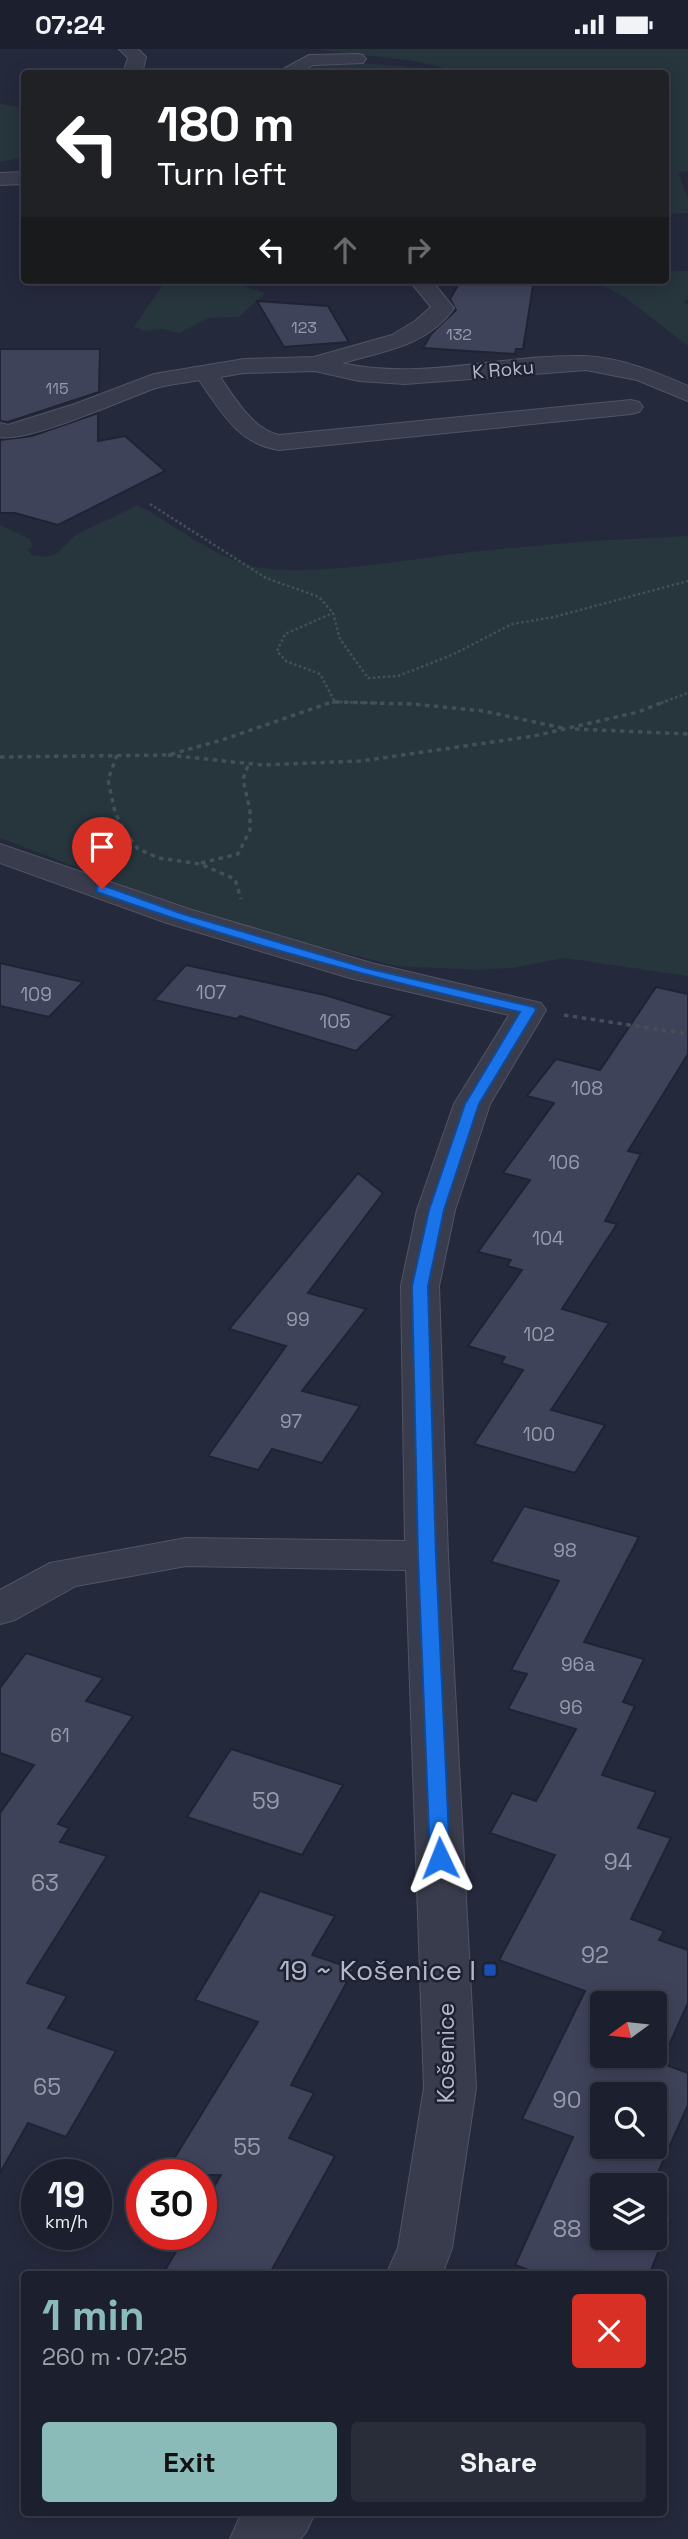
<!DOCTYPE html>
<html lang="en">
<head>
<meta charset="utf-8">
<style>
  body { margin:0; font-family:"Space Grotesk",sans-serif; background:#292c39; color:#f1f3f6; height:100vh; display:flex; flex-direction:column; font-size:26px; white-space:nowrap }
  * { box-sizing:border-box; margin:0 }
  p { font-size:23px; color:#a0a2aa }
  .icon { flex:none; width:38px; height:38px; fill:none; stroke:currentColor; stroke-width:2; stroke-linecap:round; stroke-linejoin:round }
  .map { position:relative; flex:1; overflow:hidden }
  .sheet { position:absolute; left:21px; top:2222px; width:646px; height:245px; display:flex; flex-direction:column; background:#1c1f2d; border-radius:7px; box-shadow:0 4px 18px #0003,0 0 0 2px #3a3d49 }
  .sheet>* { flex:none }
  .top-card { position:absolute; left:21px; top:21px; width:648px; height:214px; border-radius:7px; box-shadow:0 4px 18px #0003,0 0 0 2px #3a3d49; background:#202124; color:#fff; overflow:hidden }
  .needle { width:46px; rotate:255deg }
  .tools { position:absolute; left:590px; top:1942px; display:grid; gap:14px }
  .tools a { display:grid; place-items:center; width:77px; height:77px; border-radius:7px; background:#1c1f2d; box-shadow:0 4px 18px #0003,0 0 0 2px #3a3d49; font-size:35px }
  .speed { position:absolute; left:21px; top:2110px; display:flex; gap:14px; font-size:35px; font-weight:700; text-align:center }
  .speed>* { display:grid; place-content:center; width:91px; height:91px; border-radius:50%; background:#1c1f2d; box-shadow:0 4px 18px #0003,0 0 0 2px #3a3d49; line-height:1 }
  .speed small { font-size:18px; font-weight:400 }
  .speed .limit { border:10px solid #d22; background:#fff; color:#111 }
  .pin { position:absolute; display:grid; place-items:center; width:60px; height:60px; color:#fff; margin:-72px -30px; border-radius:50% 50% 50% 0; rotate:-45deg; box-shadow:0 0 7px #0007 }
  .pin .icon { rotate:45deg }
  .me { position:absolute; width:77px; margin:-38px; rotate:358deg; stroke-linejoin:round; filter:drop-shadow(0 0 5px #0008) }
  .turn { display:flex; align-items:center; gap:24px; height:147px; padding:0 21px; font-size:32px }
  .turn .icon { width:91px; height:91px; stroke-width:2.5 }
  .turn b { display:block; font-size:49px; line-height:60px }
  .lanes { display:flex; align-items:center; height:66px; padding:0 21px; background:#0003; justify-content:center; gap:35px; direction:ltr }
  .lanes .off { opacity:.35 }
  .round { display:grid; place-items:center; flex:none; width:74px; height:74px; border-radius:7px; background:#292c39 }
  .summary { display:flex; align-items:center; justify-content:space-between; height:119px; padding:0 21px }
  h1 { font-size:42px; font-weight:800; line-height:52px; color:#8bbbb9 }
  .action { display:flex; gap:14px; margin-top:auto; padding:14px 21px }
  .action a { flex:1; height:80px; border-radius:7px; background:#8bbbb9; color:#111; font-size:28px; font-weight:800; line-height:80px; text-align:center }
  .action a+a { background:#292c39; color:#f1f3f6 }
  .status { display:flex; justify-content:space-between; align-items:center; height:49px; padding:0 35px; background:#1c1f2d; direction:ltr }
  .status svg { height:19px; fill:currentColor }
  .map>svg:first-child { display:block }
  .green { fill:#27353d }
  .building { fill:#3f435a; stroke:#202333; stroke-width:2; fill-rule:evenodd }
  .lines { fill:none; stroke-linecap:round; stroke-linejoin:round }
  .minor-casing { stroke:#515464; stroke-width:2 }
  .path-far1 { stroke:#425157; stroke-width:2.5; stroke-dasharray:2.5 2.5; stroke-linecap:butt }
  .path { stroke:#425157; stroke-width:3.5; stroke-dasharray:4.5 4.5; stroke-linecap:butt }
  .minor { fill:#393c4c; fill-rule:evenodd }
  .route { fill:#1a73e8; stroke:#114b97; stroke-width:2 }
  .transit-dot { fill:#1a4fb4; stroke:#1e2131; stroke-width:2.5 }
  .labels { text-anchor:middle; stroke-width:5; stroke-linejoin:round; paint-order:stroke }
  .far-number-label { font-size:16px; fill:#979aac }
  .far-street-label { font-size:19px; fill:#b4b7c8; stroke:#1e2131 }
  .number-label { font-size:19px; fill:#979aac }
  .near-number-label { font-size:23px; fill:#979aac }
  .street-label { font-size:23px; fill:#b4b7c8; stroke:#1e2131 }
  .near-poi-label { font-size:28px; fill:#b4b7c8; stroke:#1e2131; text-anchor:end }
</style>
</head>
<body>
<div class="status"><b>07:24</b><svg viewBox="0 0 49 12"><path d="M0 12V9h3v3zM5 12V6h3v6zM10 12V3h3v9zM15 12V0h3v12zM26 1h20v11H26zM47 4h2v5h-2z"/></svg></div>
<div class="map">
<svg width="688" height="2490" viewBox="0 0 688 2490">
  <rect width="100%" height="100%" fill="#25293c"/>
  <path class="green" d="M 313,0 L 688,0 L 688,122 L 678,123 L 688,150 L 688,164 L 665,165 L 665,24 L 467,24 L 414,12 Z
    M 329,12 L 402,17 L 434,24 L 296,24 Z
    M 0,55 L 24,59 L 24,108 L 0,113 Z
    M 665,222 L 688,222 L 688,251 L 683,252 L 688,256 L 688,297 L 626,249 L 594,231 L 665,231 Z
    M 166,231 L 225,231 L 265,244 L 239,268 L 208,269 L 180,284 L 162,280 L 143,282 L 134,278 Z
    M 138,456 C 172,474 208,504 245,515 C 298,532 413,509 471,503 C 544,495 615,490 688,487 L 688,927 L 564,909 L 512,919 L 478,921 L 397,917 L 280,888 L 145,844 L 0,789 L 0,476 L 30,490 L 33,498 L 28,501 L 32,506 L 47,508 L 58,504 L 75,486 Z"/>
  <path class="building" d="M 461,231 L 534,231 L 523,300 L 516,300 L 515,305 L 423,299 L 431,285 L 456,261 L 450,250 Z
    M 257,252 L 328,257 L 349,293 L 284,298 Z
    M 0,300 L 100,300 L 99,343 L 8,373 L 0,372 Z
    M 98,364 L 98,392 L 125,387 L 165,422 L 58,476 L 15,464 L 0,464 L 0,391 L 32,387 Z
    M 0,914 L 83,933 L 49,968 L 0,957 Z
    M 186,916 L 325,946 L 393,967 L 356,1002 L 240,967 L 237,970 L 154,951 Z
    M 656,938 L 688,945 L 688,1005 L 628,1102 L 641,1105 L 605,1172 L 617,1175 L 562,1260 L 609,1274 L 551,1361 L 605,1376 L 575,1424 L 474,1395 L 523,1321 L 501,1314 L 505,1308 L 468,1297 L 522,1221 L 507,1217 L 511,1211 L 478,1203 L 530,1131 L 503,1124 L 554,1054 L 527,1047 L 556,1010 L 600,1021 Z
    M 358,1124 L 383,1144 L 308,1244 L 366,1260 L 302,1342 L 360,1357 L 322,1414 L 272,1400 L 258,1421 L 208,1407 L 286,1297 L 229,1280 Z
    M 524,1457 L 639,1488 L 584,1593 L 644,1610 L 623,1653 L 635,1657 L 602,1726 L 656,1743 L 638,1779 L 671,1789 L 631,1870 L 664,1882 L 659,1891 L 688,1901 L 688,1954 L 661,2014 L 688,2024 L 688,2056 L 652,2137 L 602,2137 L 602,2189 L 654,2189 L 654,2165 L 671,2171 L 649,2226 L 542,2226 L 515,2216 L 573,2088 L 522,2070 L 585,1942 L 499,1911 L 555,1806 L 490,1784 L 512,1744 L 536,1752 L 576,1680 L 508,1660 L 527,1625 L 511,1621 L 559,1532 L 491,1513 ZM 602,1955 L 654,1955 L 654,2007 L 602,2007 ZM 602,2046 L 654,2046 L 654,2098 L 602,2098 Z
    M 26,1604 L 103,1629 L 86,1652 L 133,1667 L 58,1775 L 69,1779 L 60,1793 L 107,1807 L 27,1934 L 67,1947 L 48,1979 L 116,2002 L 66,2088 L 28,2074 L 0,2124 L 0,1764 L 34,1716 L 0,1704 L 0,1639 Z
    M 231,1700 L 343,1736 L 302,1806 L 187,1768 Z
    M 260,1842 L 335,1867 L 312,1906 L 354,1920 L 291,2036 L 314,2044 L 289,2089 L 335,2107 L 269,2226 L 162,2226 L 186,2186 L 201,2186 L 201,2160 L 221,2126 L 164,2126 L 258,1973 L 195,1951 Z"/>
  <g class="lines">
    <defs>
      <path id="minor" d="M 119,0 L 138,0 L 146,8 L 142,24 L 123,24 L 128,9 Z
        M 357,5 L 363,6 L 366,10 L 363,14 L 313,16 L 297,24 L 276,24 L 309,6 Z
        M 24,123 L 24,135 L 0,136 L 0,124 Z
        M 409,231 L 431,231 L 454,259 C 429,296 382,303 342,314 C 422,332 504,305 584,307 C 619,308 656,323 688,337 L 688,352 L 637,331 L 586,321 L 405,335 L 359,332 L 315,322 L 244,324 L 220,328 C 235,349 252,380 279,386 L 631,351 L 639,353 L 643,358 L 639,363 L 631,365 L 279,401 C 238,395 221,362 199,331 C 185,334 170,335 156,339 C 124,350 28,394 0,388 L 0,374 L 8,376 L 75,355 L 154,325 L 244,310 L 314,308 L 392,286 L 415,272 L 431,258 Z
        M 0,795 L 189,860 L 371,914 L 541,954 L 546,961 L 490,1055 L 455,1161 L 439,1237 L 448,1507 L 476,2039 L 452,2199 L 442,2226 L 386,2226 L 398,2199 L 424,2039 L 406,1521 L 186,1517 L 76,1537 L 15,1571 L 0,1575 L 0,1541 L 50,1514 L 186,1489 L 405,1492 L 401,1237 L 417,1161 L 454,1055 L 509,966 L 350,929 L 167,874 L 0,814 Z
        M 245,2464 L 315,2464 L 306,2483 L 300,2490 L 230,2490 L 239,2470 Z"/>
    </defs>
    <use href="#minor" class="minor-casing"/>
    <path class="path-far1" d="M 150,455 L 266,529 L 319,548 L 333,564 L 340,590 L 368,629 L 398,627 L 452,606 L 512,575 L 554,568 L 688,532
      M 335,653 L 377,654
      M 332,654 L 335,653 L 320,625 L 286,612 L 277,602 L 285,585 L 333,564
      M 661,654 L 688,644"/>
    <path class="path" d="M 335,653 L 413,655 L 483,662 L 563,679
      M 575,680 L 688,685
      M 117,706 L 108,731 L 115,763 L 123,780 L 138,800 L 159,809 L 200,815 L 235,830 L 241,850
      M 168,706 L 262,716 L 361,712 L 534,687 L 638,663 L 666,652
      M 0,708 L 168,706 L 222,691 L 335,652
      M 201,814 L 238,805 L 250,781 L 250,762 L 243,730 L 249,714
      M 564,966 L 688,985"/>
    <use href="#minor" class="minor"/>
  </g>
  <path class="route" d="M 102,836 L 183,865 L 366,919 L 534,958 L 536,961 L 479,1055 L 444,1161 L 428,1237 L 436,1507 L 450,1809 L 447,1814 L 440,1816 L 433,1814 L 430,1809 L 418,1507 L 412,1237 L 429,1161 L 465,1055 L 520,963 C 377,930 236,893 97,843 L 97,837 Z"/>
  <rect class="transit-dot" x="483" y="1914" width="14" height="14" rx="3.5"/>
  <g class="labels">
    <g class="far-number-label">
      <text x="304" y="284">123</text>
      <text x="459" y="291">132</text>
      <text x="57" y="345">115</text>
    </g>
    <g class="far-street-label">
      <text transform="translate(503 320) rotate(-5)" y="7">K Roku</text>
    </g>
    <g class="number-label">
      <text x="211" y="950">107</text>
      <text x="36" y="952">109</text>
      <text x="335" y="979">105</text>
      <text x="587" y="1046">108</text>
      <text x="564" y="1120">106</text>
      <text x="548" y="1196">104</text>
      <text x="298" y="1277">99</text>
      <text x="539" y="1292">102</text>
      <text x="291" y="1379">97</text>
      <text x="539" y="1392">100</text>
      <text x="565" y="1508">98</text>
      <text x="578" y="1622">96a</text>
      <text x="571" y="1665">96</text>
      <text x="60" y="1693">61</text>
    </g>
    <g class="near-number-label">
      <text x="266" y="1760">59</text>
      <text x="618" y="1821">94</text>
      <text x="45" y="1842">63</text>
      <text x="595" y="1914">92</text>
      <text x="47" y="2046">65</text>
      <text x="567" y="2059">90</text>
      <text x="247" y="2106">55</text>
      <text x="567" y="2188">88</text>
    </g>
    <g class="street-label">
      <text transform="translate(446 2004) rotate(-90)" y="8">Košenice</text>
    </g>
    <g class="near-poi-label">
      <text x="476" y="1931">19 ~ Košenice I</text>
    </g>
  </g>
</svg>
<div class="tools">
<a><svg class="needle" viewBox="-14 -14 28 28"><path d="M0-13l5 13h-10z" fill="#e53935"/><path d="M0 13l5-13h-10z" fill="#a0a2aa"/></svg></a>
<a><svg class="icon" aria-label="search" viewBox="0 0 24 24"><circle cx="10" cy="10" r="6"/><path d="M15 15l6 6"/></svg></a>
<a><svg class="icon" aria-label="layers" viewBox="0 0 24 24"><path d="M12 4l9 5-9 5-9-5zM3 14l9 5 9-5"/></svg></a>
</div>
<div class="speed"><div>19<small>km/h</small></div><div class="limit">30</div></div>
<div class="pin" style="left:102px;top:840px;background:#d93025"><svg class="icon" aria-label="arrive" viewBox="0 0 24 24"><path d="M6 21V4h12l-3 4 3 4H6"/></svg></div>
<svg class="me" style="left:440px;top:1809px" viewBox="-20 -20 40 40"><path d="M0-17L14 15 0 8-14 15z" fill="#1a73e8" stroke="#fff" stroke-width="4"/></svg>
<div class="top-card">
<div class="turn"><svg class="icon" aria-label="left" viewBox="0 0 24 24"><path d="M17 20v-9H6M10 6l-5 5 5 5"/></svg><div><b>180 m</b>Turn left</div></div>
<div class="lanes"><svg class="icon" aria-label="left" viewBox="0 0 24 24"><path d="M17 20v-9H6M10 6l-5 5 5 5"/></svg><svg class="icon off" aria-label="ahead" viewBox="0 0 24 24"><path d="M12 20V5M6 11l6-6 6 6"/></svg><svg class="icon off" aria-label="right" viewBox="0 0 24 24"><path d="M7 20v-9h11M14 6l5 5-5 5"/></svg></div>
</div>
<section class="sheet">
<div class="summary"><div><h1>1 min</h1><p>260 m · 07:25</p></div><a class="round" style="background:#d93025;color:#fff"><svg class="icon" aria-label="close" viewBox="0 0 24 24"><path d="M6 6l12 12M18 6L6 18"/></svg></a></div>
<div class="action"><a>Exit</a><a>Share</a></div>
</section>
</div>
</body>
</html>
